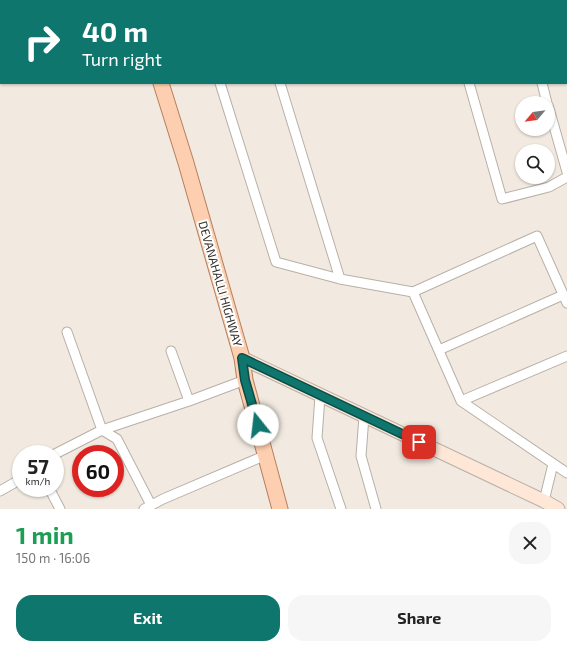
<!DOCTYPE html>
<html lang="en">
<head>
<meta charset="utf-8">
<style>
  body { margin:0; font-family:"Exo 2",sans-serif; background:#f6f6f6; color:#222; height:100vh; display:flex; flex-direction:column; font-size:15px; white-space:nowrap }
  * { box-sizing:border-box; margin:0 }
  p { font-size:13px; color:#767676 }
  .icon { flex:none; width:22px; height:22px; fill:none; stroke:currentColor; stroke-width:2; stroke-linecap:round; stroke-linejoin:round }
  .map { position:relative; height:509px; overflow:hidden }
  .panel { display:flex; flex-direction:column; background:#fff; flex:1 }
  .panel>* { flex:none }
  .top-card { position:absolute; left:0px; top:0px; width:567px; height:84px; box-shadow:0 1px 3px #0004; background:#0f766e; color:#fff; overflow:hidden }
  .needle { width:26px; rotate:241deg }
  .fabs { position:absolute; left:515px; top:96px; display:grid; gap:8px }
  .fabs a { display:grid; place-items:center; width:40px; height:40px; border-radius:50%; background:#fff; box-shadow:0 1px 3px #0004; font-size:20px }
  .speed { position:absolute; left:12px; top:445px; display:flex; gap:8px; font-size:20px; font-weight:700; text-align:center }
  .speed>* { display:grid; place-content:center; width:52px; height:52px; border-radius:50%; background:#fff; box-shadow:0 1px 3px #0004; line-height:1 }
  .speed small { font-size:10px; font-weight:400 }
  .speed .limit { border:6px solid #d22; background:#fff; color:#111 }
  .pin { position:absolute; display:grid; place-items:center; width:34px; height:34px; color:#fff; margin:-17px; border-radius:8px; box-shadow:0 2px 6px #0006 }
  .me { position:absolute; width:44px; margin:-22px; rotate:344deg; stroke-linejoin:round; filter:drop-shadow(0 0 3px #0008) }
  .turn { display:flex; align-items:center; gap:14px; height:84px; padding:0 16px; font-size:18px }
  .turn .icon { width:52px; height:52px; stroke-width:2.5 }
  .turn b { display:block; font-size:28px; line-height:34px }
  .round { display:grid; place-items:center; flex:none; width:42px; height:42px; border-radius:16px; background:#f6f6f6 }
  .overview { display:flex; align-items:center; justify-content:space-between; height:68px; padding:0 16px }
  h1 { font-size:24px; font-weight:700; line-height:30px; color:#1e9e55 }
  .action { display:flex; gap:8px; margin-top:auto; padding:8px 16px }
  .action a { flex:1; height:46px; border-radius:16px; background:#0f766e; color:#fff; font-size:16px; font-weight:700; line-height:46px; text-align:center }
  .action a+a { background:#f6f6f6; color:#222 }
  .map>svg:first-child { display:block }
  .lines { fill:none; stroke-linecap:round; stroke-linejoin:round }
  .street-casing { stroke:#b8b0a7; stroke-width:11 }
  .secondary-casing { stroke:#b8b0a7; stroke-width:15 }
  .primary-casing { stroke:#b5815d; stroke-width:17 }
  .street { stroke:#fff; stroke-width:9 }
  .secondary { stroke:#fee7d7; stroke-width:13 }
  .primary { stroke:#fdceaf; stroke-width:15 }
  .route-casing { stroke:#0a4d48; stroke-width:10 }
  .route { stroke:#0f766e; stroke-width:7 }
  .labels { text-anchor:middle; stroke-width:4; stroke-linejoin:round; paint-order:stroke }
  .street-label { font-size:12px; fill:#312e2a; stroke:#fff }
</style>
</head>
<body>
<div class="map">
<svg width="567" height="509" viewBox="0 0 567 509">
  <rect width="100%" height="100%" fill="#f2eae0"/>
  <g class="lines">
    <defs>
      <path id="street" d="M 194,0 L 195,1
        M 254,0 L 255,1
        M 337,0 L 337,1
        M 406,0 L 406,1
        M 482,0 L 483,1
        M 220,83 L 276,262 L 340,279 L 413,292 L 537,236 L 567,303
        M 280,83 L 340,279
        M 469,83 L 502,199 L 549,187 L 567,177
        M 542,83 L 547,103
        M 548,105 L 567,172
        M 413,292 L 461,401 L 567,473
        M 67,332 L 102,430 L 117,439 L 151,505
        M 439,350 L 563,295
        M 171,351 L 189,401
        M 320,396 L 317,438 L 341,509
        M 461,401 L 567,356
        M 364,416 L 361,456 L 376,509
        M 55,454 L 102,430 L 189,401 L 245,380
        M 49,488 L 60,509
        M 0,491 L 21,479
        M 544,501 L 553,464
        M 144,509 L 163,499 L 266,455"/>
      <path id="secondary" d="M 242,358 L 544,501 L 558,509"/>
      <path id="primary" d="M 134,0 L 135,1
        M 161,83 L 186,163 L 242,358 L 245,380 L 280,509"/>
    </defs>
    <use href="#street" class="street-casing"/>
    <use href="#secondary" class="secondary-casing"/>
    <use href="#primary" class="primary-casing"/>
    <use href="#street" class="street"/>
    <use href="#secondary" class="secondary"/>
    <use href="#primary" class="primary"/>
  </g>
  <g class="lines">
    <defs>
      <path id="route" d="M 258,425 L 245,380 L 242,358 L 419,442"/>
    </defs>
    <use href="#route" class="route-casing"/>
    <use href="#route" class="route"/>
  </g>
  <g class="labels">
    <g class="street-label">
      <text transform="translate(220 284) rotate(74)" y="4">DEVANAHALLI HIGHWAY</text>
    </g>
  </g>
</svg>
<div class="fabs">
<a><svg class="needle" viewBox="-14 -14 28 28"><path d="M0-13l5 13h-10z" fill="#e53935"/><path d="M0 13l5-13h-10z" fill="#767676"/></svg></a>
<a><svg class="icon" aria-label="search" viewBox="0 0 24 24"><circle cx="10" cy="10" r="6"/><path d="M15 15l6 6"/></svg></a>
</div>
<div class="speed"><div>57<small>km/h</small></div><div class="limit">60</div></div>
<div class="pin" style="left:419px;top:442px;background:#d93025"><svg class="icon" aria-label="arrive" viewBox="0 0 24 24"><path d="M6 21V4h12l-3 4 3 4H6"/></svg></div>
<svg class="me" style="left:258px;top:425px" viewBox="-20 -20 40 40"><circle r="19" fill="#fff"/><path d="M0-13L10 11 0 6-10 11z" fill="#0f766e"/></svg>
<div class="top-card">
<div class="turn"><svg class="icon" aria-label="right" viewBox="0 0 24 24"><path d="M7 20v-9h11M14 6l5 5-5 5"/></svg><div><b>40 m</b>Turn right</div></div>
</div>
</div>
<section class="panel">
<div class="overview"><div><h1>1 min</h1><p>150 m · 16:06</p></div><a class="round"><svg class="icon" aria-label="close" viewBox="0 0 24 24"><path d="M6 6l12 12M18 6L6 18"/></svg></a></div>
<div class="action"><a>Exit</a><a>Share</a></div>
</section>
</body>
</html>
